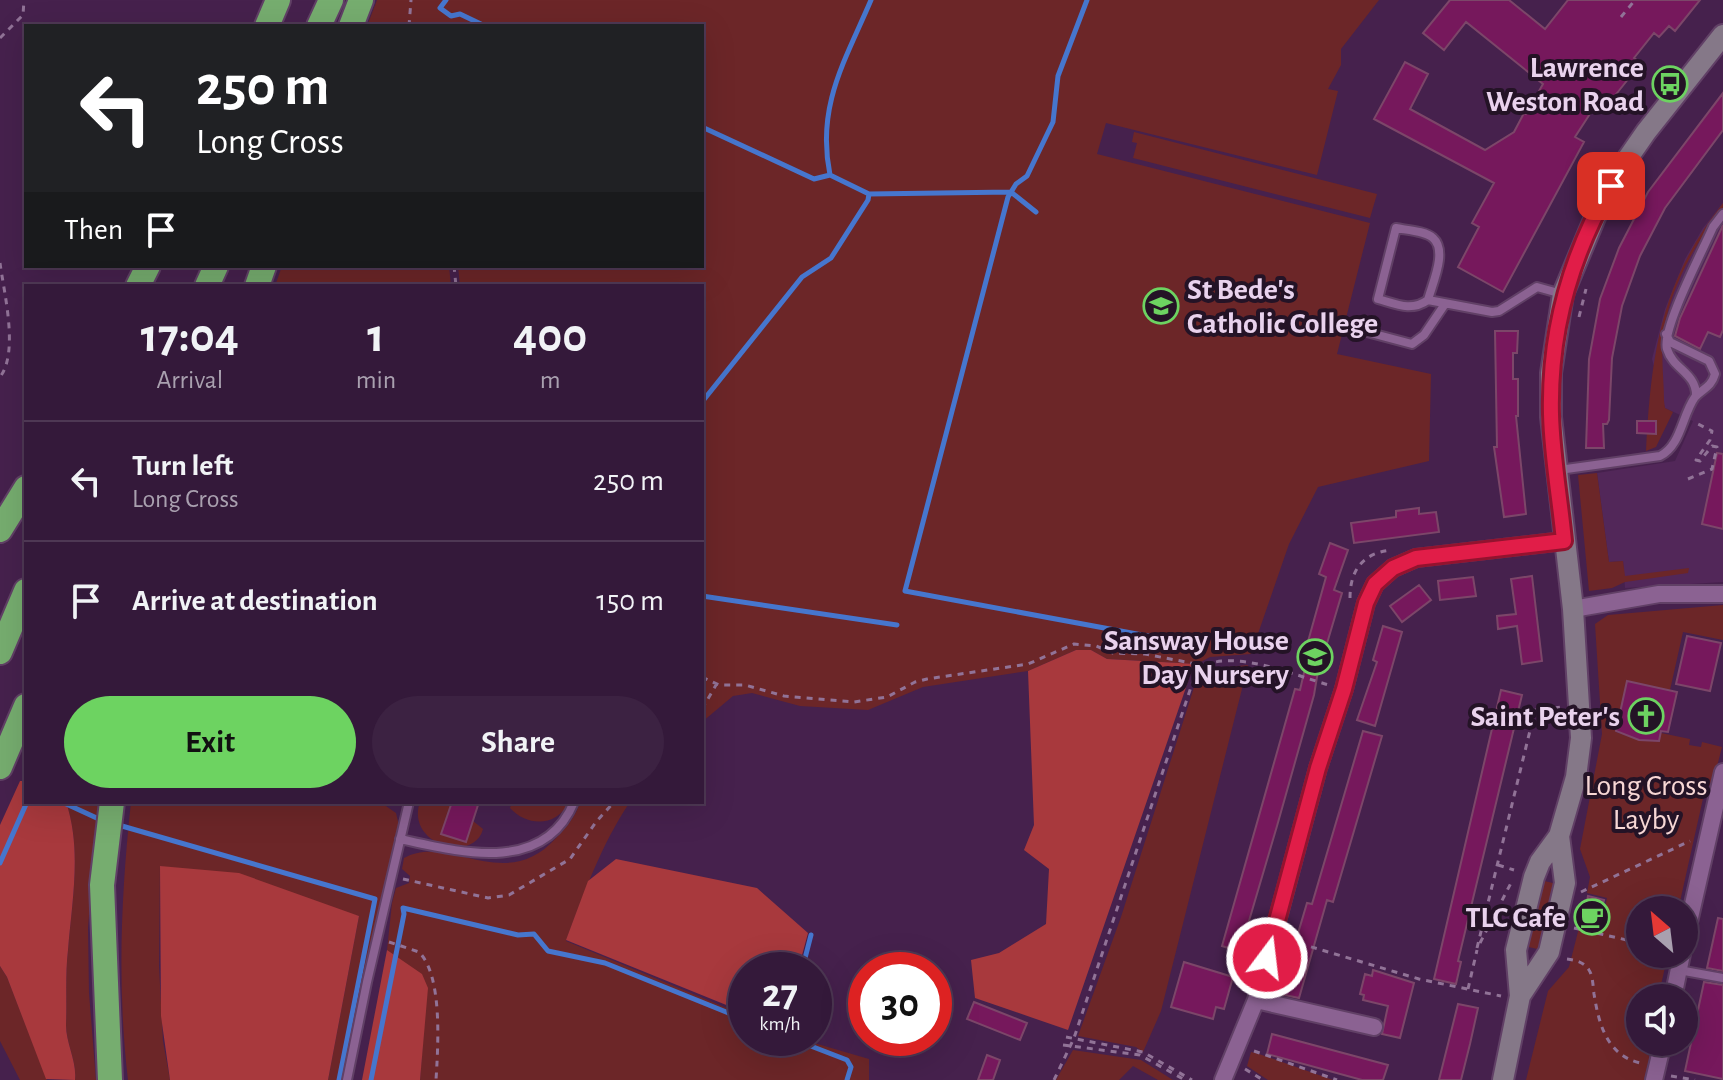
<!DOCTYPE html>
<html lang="en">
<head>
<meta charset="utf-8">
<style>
  body { margin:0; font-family:"Alegreya Sans",sans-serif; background:#3c2242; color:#f1f3f6; height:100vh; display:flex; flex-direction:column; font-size:30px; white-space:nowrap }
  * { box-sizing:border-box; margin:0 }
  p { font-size:26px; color:#a9a0af }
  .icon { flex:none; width:44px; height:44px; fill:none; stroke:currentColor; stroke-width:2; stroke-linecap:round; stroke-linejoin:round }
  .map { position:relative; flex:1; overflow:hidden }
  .details { position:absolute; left:24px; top:284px; width:680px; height:520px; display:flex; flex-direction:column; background:#34193a; border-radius:0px; box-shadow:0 8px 32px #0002,0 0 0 2px #4e3854 }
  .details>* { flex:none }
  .hud { position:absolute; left:24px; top:24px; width:680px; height:244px; border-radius:0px; box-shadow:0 8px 32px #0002,0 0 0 2px #4e3854; background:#202124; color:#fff; overflow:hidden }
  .needle { width:52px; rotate:332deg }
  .fabs { position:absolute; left:1626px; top:896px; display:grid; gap:16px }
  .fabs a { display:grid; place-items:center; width:72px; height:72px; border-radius:50%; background:#34193a; box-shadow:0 8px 32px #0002,0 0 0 2px #4e3854; font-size:40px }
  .speed { position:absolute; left:728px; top:952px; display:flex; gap:16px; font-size:40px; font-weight:700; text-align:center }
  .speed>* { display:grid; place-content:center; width:104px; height:104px; border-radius:50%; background:#34193a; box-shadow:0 8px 32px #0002,0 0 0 2px #4e3854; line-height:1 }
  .speed small { font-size:20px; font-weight:400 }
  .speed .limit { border:12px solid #d22; background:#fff; color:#111 }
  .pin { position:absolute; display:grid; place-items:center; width:68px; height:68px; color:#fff; margin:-34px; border-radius:16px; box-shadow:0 4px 12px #0006 }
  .me { position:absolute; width:88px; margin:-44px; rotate:15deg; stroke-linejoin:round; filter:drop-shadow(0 0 6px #0008) }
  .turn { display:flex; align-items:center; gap:28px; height:168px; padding:0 40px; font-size:36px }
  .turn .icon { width:104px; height:104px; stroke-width:2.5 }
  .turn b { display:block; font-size:56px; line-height:68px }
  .then { display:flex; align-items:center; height:76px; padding:0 40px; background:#0003; gap:16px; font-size:30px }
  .eta { display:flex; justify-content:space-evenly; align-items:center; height:136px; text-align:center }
  .eta b { font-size:48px; font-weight:700; line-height:56px }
  .cta { display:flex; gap:16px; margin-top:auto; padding:16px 40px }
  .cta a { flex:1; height:92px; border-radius:48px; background:#6dd361; color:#111; font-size:32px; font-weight:700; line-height:92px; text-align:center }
  .cta a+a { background:#3c2242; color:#f1f3f6 }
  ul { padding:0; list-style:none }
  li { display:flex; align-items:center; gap:24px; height:120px; padding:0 40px; border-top:2px solid #4e3854 }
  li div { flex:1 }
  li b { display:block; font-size:30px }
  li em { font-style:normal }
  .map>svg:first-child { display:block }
  .built { fill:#522759 }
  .green { fill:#6c2628 }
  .forest { fill:#a8393d }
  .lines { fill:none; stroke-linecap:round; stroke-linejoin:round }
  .stream { stroke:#4676ce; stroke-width:5 }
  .building { fill:#76185c; stroke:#7c4669; stroke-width:2 }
  .lane-casing { stroke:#614066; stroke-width:12 }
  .street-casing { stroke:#614066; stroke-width:20 }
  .secondary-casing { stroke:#614066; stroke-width:24 }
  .highway-casing { stroke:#614066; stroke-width:28 }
  .path { stroke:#917397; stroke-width:3; stroke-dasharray:6 6; stroke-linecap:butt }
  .lane { stroke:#8b6292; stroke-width:8 }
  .street { stroke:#8b6292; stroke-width:16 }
  .secondary { stroke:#857888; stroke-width:20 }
  .highway { stroke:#76ad6f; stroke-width:24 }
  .route-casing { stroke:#92132f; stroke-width:20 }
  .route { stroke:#e11d48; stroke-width:14 }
  .labels { text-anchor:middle; stroke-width:8; stroke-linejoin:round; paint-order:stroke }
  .poi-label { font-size:30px; font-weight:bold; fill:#e9d2ed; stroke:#241326; text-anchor:end }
  .park-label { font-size:30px; fill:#f7d7d5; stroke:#241326 }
</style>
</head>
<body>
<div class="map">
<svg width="1723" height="1080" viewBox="0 0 1723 1080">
  <rect width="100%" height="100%" fill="#46214d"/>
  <path class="built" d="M 1723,203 L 1723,582 L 1625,588 L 1623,561 L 1609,562 L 1597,473 L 1675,461 L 1693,421 L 1665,408 L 1652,359 L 1665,309 L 1685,259 L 1703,228 Z"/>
  <path class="green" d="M 377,0 L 1379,0 L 1341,49 L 1341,65 L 1328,89 L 1338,91 L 1317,175 L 1106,123 L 1097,154 L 1370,223 L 1337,354 L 1431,374 L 1429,461 L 1318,487 L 1289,544 L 1251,654 L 1210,657 L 1197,664 L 1107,659 L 1091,650 L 1076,650 L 1028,671 L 923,687 L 868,710 L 800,706 L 752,693 L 733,696 L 702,722 L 702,286 L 460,286 L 458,266 L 702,266 L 702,26 L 367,26 Z
    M 1134,132 L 1377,194 L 1370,218 L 1133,158 L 1137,143 L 1132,142 Z
    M 1723,203 L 1723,210 C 1695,240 1666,297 1663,339 C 1661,359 1664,381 1664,401 L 1665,408 L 1673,412 L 1656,447 L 1646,451 C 1651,354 1661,281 1723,203 Z
    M 282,266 L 449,266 L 451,286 L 275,286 Z
    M 1597,473 L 1609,562 L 1623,561 L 1625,576 L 1689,568 L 1688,573 L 1625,582 L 1612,588 L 1589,591 L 1578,475 Z
    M 1723,605 L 1723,640 L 1683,632 L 1670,690 L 1627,681 L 1621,709 L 1615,710 L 1620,711 L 1616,732 L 1639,740 L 1659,741 L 1661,733 L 1690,739 L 1689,745 L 1701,747 L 1702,742 L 1722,747 L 1714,778 L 1704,794 L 1679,906 L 1674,905 L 1673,910 L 1640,910 L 1640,954 L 1668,954 L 1658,998 L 1640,998 L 1640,1042 L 1648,1042 L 1649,1059 L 1644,1080 L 1526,1080 L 1548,991 L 1569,967 L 1580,924 L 1600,928 L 1607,898 L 1587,893 L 1590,877 L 1580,849 L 1602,734 L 1595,624 L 1608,615 Z
    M 1248,665 L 1161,1011 L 1143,1052 L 1136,1047 L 1078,1036 L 1121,917 L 1197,678 L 1205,669 Z
    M 66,802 L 98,802 L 88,928 L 89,993 L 96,1080 L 75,1080 C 77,1061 66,1044 66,1025 C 67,1001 65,975 68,950 C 72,901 82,850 66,802 Z
    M 131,802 L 380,802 L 396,813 L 400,830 L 380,907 L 345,1080 L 328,1080 L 359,916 L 160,866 L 159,966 L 163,1041 L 170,1080 L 128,1080 C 117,987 121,895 131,802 Z
    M 420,802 L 452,802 L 442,834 L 473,821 L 483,829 C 474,864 405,845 420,802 Z
    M 512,802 L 569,802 C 557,827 527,827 510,808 Z
    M 580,802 L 630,802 C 601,845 584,893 566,941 L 746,1016 L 746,1038 L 797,1038 L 869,1059 L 869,1080 L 420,1080 L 425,1014 L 402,962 L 387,950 L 392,903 L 396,888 L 409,883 L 410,876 L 402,869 L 404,858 C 449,833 505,895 556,838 C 566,828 576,816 580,802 Z
    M 1540,880 L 1557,884 L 1542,950 L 1524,946 Z
    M 0,966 L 7,977 L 47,1080 L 20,1080 L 0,1041 Z
    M 1073,1050 L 1141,1060 L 1173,1080 L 1158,1080 L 1133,1066 L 1119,1080 L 1056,1080 Z
    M 1251,1052 L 1259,1054 L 1333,1080 L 1268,1080 L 1247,1066 Z"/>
  <path class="forest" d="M 1076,650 L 1091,650 L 1107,659 L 1197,664 L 1192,670 L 1068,1030 L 975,998 L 971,960 L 999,953 L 1046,924 L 1049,869 L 1024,850 L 1034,825 L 1028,671 Z
    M 20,781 L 26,781 L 26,802 L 66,802 C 82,849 72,901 68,950 C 65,975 67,1001 66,1025 C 66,1044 77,1061 75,1080 L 46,1079 L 7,977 L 0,966 L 0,825 Z
    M 616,859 L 757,888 L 808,933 L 798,970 L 746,970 L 746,1013 L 566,940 L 588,881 Z
    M 160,866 L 239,873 L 359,916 L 328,1080 L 170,1080 L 161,1016 Z
    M 387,950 L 422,974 L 428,988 L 420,1080 L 362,1080 Z"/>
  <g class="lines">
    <path class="stream" d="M 446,0 L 440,8 L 451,16 L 460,14 L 485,26
      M 1087,0 L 1058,76 L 1053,122 L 1027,176 L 1016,184 L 1008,197 L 905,591 L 1153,637
      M 702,127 L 814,179 L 830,175
      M 869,194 L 1011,192 L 1036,212
      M 702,402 L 802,277 L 831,258 L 868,200 L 869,194 L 830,175 C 816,106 845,61 871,0
      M 702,596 L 897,625
      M 62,802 L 101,820
      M 115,824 L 375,899 L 339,1080
      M 0,863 L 27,802
      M 802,970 L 811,935
      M 790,1038 L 847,1060 L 851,1067 L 847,1080
      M 371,1080 L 404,914 L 403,908 L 518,935 L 534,934 L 548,951 L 605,963 L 746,1020"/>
  </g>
  <path class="building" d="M 1450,0 L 1509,0 L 1545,29 L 1568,0 L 1700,0 L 1675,31 L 1669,26 L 1659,37 L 1654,33 L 1634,58 L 1641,63 L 1605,108 L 1597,103 L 1575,137 L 1584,142 L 1503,292 L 1458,267 L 1479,227 L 1472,223 L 1494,183 L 1374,119 L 1405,62 L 1428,74 L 1410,109 L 1485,150 L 1514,132 L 1524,113 L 1526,114 L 1543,84 L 1466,22 L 1444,50 L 1423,33 Z
    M 1723,93 L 1723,130 L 1665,208 L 1640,256 L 1622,306 L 1612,358 L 1609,420 L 1607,424 L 1603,424 L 1604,448 L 1586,448 L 1589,359 L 1600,299 L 1619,248 L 1648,192 Z
    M 1723,225 L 1723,330 L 1720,337 L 1708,332 L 1700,349 L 1675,336 L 1680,318 Z
    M 1495,331 L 1518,331 L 1517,353 L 1513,353 L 1513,379 L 1518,379 L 1518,416 L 1516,416 L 1526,514 L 1504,517 L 1494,447 L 1497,447 Z
    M 1637,421 L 1656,421 L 1656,434 L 1637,433 Z
    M 1717,453 L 1723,454 L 1723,529 L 1702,524 Z
    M 1419,508 L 1419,514 L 1436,512 L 1439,532 L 1354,543 L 1351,523 L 1396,517 L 1396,511 Z
    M 1330,543 L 1348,550 L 1334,590 L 1342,593 L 1325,650 L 1328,651 L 1323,672 L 1318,671 L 1314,695 L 1277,826 L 1241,948 L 1238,951 L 1222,946 L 1295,689 L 1300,690 L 1306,664 L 1302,663 L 1326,577 L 1319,574 Z
    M 1532,576 L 1542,661 L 1522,664 L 1517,626 L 1498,629 L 1497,616 L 1516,614 L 1511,579 Z
    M 1473,577 L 1476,596 L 1440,600 L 1438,581 Z
    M 1419,585 L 1431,600 L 1402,622 L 1390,606 Z
    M 1383,626 L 1402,632 L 1375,726 L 1357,720 L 1377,662 L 1373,660 Z
    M 1687,636 L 1721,643 L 1710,691 L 1676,684 Z
    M 1627,681 L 1677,692 L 1668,732 L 1661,731 L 1659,741 L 1639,740 L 1616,731 Z
    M 1501,690 L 1522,695 L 1458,961 L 1461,962 L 1456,984 L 1434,979 Z
    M 1363,731 L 1382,736 L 1333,902 L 1327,900 L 1299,998 L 1280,994 L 1307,903 L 1312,904 Z
    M 452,802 L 479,802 L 466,842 L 441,834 Z
    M 1588,896 L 1604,900 L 1598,925 L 1583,922 Z
    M 1718,918 L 1723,919 L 1723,971 L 1707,968 Z
    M 1184,962 L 1233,977 L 1224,1009 L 1216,1007 L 1213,1019 L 1171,1007 Z
    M 1373,970 L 1414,983 L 1400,1038 L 1382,1034 L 1388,1006 L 1363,1000 L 1364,995 L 1360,994 L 1365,974 L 1372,976 Z
    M 1704,982 L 1723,985 L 1723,1079 L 1685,1071 Z
    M 974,1002 L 1027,1023 L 1020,1040 L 967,1019 Z
    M 1458,1004 L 1478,1008 L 1470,1044 L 1461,1080 L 1439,1080 Z
    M 1272,1034 L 1388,1065 L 1383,1080 L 1362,1080 L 1267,1054 Z
    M 987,1055 L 1000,1060 L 993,1080 L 978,1080 Z"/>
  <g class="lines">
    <defs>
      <path id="lane" d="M 1428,300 C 1432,284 1448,251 1433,238 C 1426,231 1406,230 1396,228 L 1378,299 C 1396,304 1411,312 1428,300 L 1492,312 L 1499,311 L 1537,287 L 1562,294
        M 1363,331 L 1412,344 L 1424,335 L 1445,304
        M 1696,395 C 1696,373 1673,369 1667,349 C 1661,330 1703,250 1713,227 L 1723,214
        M 1559,470 L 1660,456 C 1681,446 1682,415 1695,397 C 1703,388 1711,388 1715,374 L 1709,361 L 1670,342 L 1666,334
        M 400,839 C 459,852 544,875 574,802
        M 1679,970 L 1723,978
        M 347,1080 L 367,982 L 409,802"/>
      <path id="street" d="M 1573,609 L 1659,594 L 1723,594
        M 1684,944 L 1723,772
        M 1673,998 L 1682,954
        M 1256,1000 L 1374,1027
        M 1223,1080 L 1256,1000 L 1318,768 L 1344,689 L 1366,603 L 1375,584 L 1393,568 L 1416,558 L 1564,541
        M 1654,1080 L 1663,1042"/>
      <path id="secondary" d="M 1520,996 L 1549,952 L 1565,883 L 1559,836
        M 1503,1080 L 1520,996 L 1516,950 L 1534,877 L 1540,862 L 1559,836 L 1576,777 L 1581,738 L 1573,609 L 1551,417 L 1551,373 L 1563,294 L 1601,203 L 1621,168 L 1646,132 L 1723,35"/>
      <path id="highway" d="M 267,26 L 278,0
        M 319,26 L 331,0
        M 351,26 L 361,0
        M 138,286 L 148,266
        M 207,286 L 216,266
        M 257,286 L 264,266
        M 0,530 L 26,488
        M 0,652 L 26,591
        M 0,767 L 26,706
        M 110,1080 L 102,885 L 112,802"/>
    </defs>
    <use href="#lane" class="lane-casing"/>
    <use href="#street" class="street-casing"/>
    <use href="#secondary" class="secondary-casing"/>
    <use href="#highway" class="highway-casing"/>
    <path class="path" d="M 1621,17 L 1635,0
      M 409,26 L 411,0
      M 0,38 L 23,15 L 24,0
      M 0,263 C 4,293 19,352 0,377
      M 454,266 L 456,286
      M 1579,317 L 1586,289
      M 1688,479 L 1712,469 L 1717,447 L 1712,446 L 1700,461 L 1696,460 L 1710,440 L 1712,431 L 1696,423
      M 1350,598 C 1350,570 1363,553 1391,550
      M 702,677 L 719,685 L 745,685 L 784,696 L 854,702 L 887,697 L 915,682 L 927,679 L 1028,664 L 1074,644 L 1096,646 L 1113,653 L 1145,654 L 1201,665
      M 702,709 L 716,685
      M 1498,865 L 1514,870
      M 403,879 L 488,898 L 509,895 L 570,859 L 596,822 L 614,802
      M 1581,892 L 1690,841
      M 1574,928 L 1640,943
      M 1288,940 L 1419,979 L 1501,996
      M 389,942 L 419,952 C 443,976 438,1047 436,1080
      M 1480,943 L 1512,881
      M 1477,948 L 1535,710 L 1562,707
      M 1567,959 C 1575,960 1584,962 1589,970 C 1593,976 1593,987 1594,994 C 1599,1025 1607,1055 1640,1063
      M 1468,989 L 1477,950
      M 1066,1037 L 1143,1052 L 1192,1080
      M 1063,1045 L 1140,1055 L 1185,1080
      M 1254,1051 L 1337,1080
      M 1245,1069 L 1263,1080
      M 1671,1076 L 1695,1080
      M 1054,1080 L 1074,1038 L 1197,669 C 1231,647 1293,675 1329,685"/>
    <use href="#lane" class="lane"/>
    <use href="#street" class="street"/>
    <use href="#secondary" class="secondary"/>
    <use href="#highway" class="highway"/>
  </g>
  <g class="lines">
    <defs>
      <path id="route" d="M 1267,958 L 1318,768 L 1344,689 L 1366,603 L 1375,584 L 1393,568 L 1416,558 L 1564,541 C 1560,499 1552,456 1551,414 C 1549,331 1570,257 1611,186"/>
    </defs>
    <use href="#route" class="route-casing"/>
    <use href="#route" class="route"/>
  </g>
  <defs>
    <symbol id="bus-ring" viewBox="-11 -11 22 22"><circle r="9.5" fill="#241326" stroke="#6dd361" stroke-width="1.5"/><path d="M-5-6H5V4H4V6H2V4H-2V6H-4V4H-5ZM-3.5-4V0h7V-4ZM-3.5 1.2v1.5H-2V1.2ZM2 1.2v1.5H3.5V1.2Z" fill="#6dd361"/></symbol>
    <symbol id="school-ring" viewBox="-11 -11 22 22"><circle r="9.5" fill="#241326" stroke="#6dd361" stroke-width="1.5"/><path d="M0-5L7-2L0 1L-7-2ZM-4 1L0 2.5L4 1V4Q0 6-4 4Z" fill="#6dd361"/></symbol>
    <symbol id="church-ring" viewBox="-11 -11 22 22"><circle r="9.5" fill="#241326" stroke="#6dd361" stroke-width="1.5"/><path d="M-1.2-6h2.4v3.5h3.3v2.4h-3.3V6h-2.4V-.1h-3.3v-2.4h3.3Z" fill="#6dd361"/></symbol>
    <symbol id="cafe-ring" viewBox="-11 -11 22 22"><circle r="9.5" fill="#241326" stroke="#6dd361" stroke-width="1.5"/><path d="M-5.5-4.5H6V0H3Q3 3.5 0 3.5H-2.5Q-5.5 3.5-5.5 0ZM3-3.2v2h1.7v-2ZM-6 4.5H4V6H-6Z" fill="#6dd361"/></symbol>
  </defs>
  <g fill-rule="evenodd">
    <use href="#bus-ring" x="1650" y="64" width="40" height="40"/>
    <use href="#school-ring" x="1141" y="286" width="40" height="40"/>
    <use href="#school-ring" x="1295" y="637" width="40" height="40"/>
    <use href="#church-ring" x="1626" y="696" width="40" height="40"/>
    <use href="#cafe-ring" x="1572" y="897" width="40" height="40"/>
  </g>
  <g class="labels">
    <g class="poi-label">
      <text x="1644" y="77">Lawrence<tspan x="1644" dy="34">Weston Road</tspan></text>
      <text x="1187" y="299" text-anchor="start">St Bede's<tspan x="1187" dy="34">Catholic College</tspan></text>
      <text x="1289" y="650">Sansway House<tspan x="1289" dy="34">Day Nursery</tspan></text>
      <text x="1620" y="726">Saint Peter's</text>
      <text x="1566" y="927">TLC Cafe</text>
    </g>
    <g class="park-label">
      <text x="1646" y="795">Long Cross<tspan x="1646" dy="34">Layby</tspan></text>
    </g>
  </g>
</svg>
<div class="fabs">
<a><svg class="needle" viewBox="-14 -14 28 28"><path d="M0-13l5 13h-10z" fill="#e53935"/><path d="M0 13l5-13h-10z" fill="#a9a0af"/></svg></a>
<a><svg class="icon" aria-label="sound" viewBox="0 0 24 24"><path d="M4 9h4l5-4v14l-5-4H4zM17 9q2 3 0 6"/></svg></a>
</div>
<div class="speed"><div>27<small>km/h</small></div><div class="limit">30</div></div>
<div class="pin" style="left:1611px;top:186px;background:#d93025"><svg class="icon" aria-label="arrive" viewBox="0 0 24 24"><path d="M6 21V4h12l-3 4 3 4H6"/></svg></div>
<svg class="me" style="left:1267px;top:958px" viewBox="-20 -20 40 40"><circle r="17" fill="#e11d48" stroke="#fff" stroke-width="3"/><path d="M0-11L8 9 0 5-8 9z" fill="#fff"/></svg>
<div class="hud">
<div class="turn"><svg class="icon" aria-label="left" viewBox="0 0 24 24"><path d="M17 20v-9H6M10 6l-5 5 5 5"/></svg><div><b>250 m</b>Long Cross</div></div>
<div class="then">Then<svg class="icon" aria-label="arrive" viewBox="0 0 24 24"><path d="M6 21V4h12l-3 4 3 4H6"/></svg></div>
</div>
<section class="details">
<div class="eta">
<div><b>17:04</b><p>Arrival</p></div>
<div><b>1</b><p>min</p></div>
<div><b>400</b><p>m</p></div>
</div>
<ul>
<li><svg class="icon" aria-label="left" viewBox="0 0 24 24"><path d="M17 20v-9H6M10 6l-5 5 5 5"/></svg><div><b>Turn left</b><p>Long Cross</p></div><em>250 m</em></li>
<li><svg class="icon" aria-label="arrive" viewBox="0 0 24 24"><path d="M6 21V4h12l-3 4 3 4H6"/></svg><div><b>Arrive at destination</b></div><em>150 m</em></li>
</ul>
<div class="cta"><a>Exit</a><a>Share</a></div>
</section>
</div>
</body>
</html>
